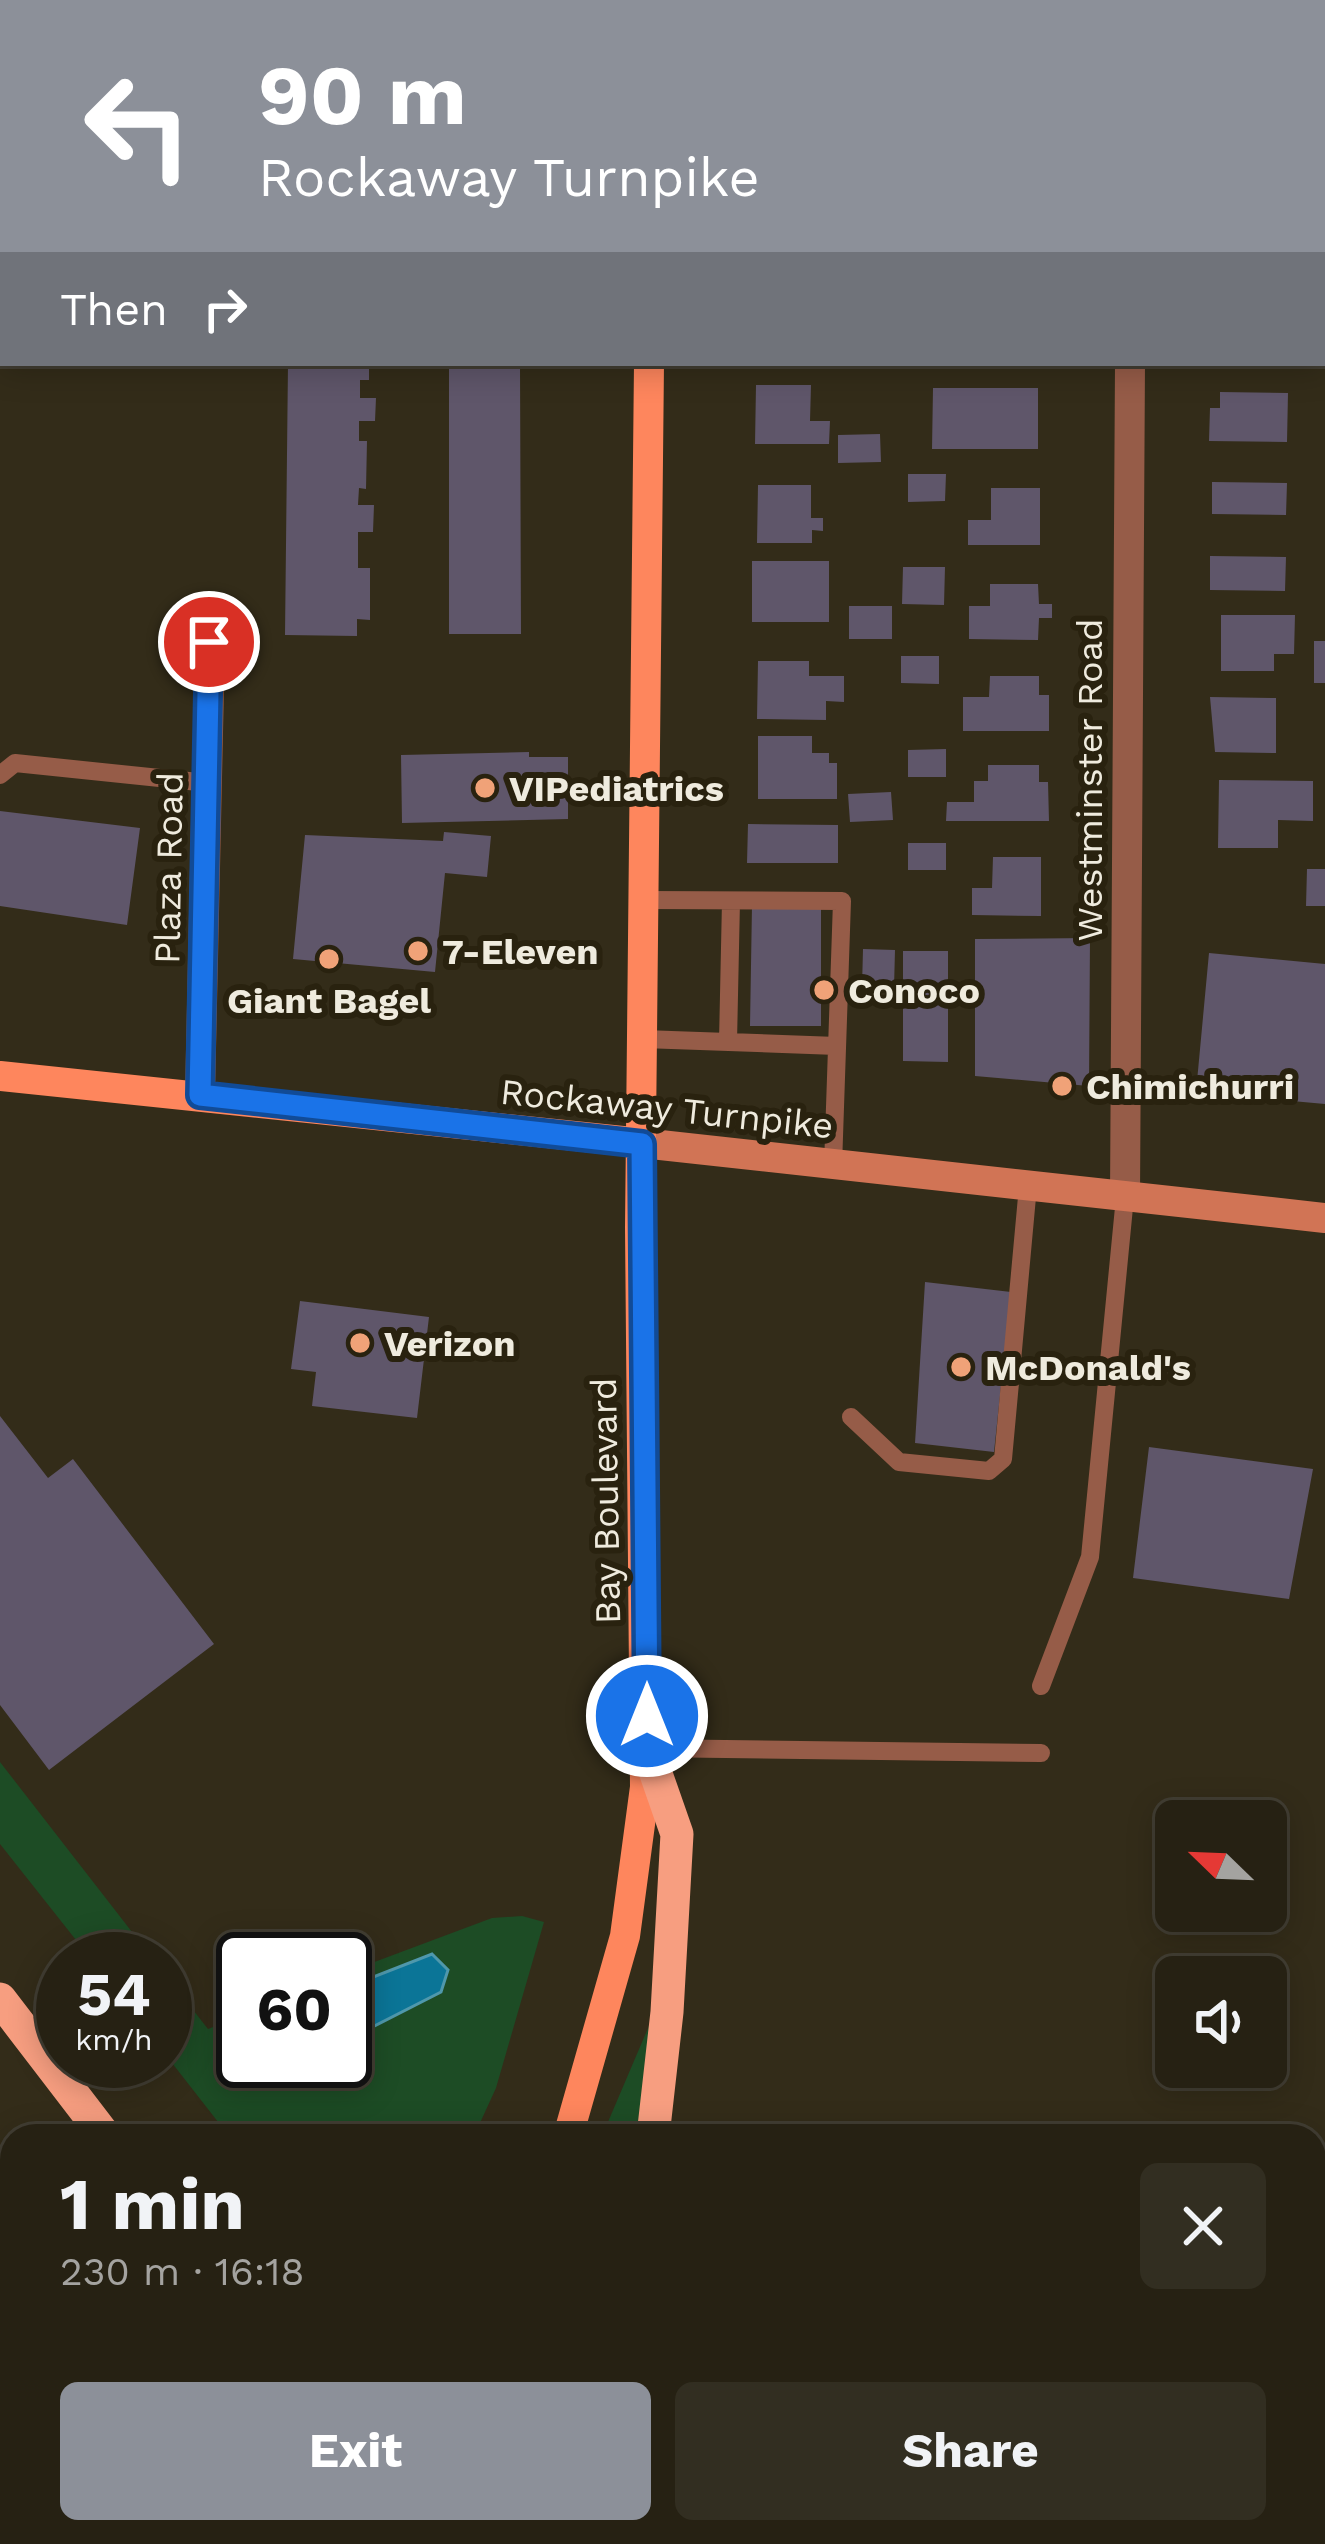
<!DOCTYPE html>
<html lang="en">
<head>
<meta charset="utf-8">
<style>
  body { margin:0; font-family:"Work Sans",sans-serif; background:#322e21; color:#f1f3f6; height:100vh; display:flex; flex-direction:column; font-size:45px; white-space:nowrap }
  * { box-sizing:border-box; margin:0 }
  p { font-size:39px; color:#a4a3a0 }
  .icon { flex:none; width:66px; height:66px; fill:none; stroke:currentColor; stroke-width:2; stroke-linecap:round; stroke-linejoin:round }
  .map { position:relative; flex:1; overflow:hidden }
  .drawer { position:absolute; left:0px; top:2124px; width:1326px; height:420px; display:flex; flex-direction:column; background:#262113; border-radius:36px 36px 0 0; box-shadow:0 6px 30px #0003,0 0 0 3px #423e33 }
  .drawer>* { flex:none }
  .top-card { position:absolute; left:0px; top:0px; width:1326px; height:366px; box-shadow:0 6px 30px #0003,0 0 0 3px #423e33; background:#8c9099; color:#fff; overflow:hidden }
  .needle { width:78px; rotate:293deg }
  .buttons { position:absolute; left:1155px; top:1800px; display:grid; gap:24px }
  .buttons a { display:grid; place-items:center; width:132px; height:132px; border-radius:18px; background:#262113; box-shadow:0 6px 30px #0003,0 0 0 3px #423e33; font-size:60px }
  .speed { position:absolute; left:36px; top:1932px; display:flex; gap:24px; font-size:60px; font-weight:700; text-align:center }
  .speed>* { display:grid; place-content:center; width:156px; height:156px; border-radius:50%; background:#262113; box-shadow:0 6px 30px #0003,0 0 0 3px #423e33; line-height:1 }
  .speed small { font-size:30px; font-weight:400 }
  .speed .limit { border:6px solid #111; border-radius:18px; background:#fff; color:#111 }
  .pin { position:absolute; display:grid; place-items:center; width:102px; height:102px; color:#fff; margin:-51px; border:6px solid #fff; border-radius:50%; box-shadow:0 3px 12px #0007 }
  .me { position:absolute; width:132px; margin:-66px; rotate:0deg; stroke-linejoin:round; filter:drop-shadow(0 0 9px #0008) }
  .turn { display:flex; align-items:center; gap:42px; height:252px; padding:0 60px; font-size:54px }
  .turn .icon { width:156px; height:156px; stroke-width:2.5 }
  .turn b { display:block; font-size:84px; line-height:102px }
  .then { display:flex; align-items:center; height:114px; padding:0 60px; background:#0003; gap:24px; font-size:45px }
  .round { display:grid; place-items:center; flex:none; width:126px; height:126px; border-radius:18px; background:#322e21 }
  .head { display:flex; align-items:center; justify-content:space-between; height:204px; padding:0 60px }
  h1 { font-size:72px; font-weight:700; line-height:90px }
  .button { display:flex; gap:24px; margin-top:auto; padding:24px 60px }
  .button a { flex:1; height:138px; border-radius:18px; background:#8c9099; color:#fff; font-size:48px; font-weight:700; line-height:138px; text-align:center }
  .button a+a { background:#322e21; color:#f1f3f6 }
  .map>svg:first-child { display:block }
  .green { fill:#1d4c25 }
  .water { fill:#0b7597; stroke:#4f98ac; stroke-width:3 }
  .building { fill:#5f566a }
  .lines { fill:none; stroke-linecap:round; stroke-linejoin:round }
  .service { stroke:#965c48; stroke-width:18 }
  .minor { stroke:#965c48; stroke-width:30 }
  .secondary { stroke:#d17455; stroke-width:30 }
  .primary { stroke:#fe865d; stroke-width:30 }
  .trunk { stroke:#f79e80; stroke-width:33 }
  .route-casing { stroke:#114b97; stroke-width:30 }
  .route { stroke:#1a73e8; stroke-width:21 }
  .poi-dot { fill:#f0a278; stroke:#29220f; stroke-width:4.5 }
  .labels { text-anchor:middle; stroke-width:12; stroke-linejoin:round; paint-order:stroke }
  .street-label { font-size:36px; fill:#efebde; stroke:#29220f }
  .poi-label { font-size:36px; font-weight:bold; fill:#efebde; stroke:#29220f; text-anchor:start }
</style>
</head>
<body>
<div class="map">
<svg width="1325" height="2544" viewBox="0 0 1325 2544">
  <rect width="100%" height="100%" fill="#332c19"/>
  <path class="green" d="M 0,1762 L 153,1959 L 91,1959 L 0,1844 Z
    M 522,1916 L 544,1922 L 496,2088 L 474,2136 L 229,2136 L 165,2054 L 165,1974 L 208,2029 L 243,2015 L 243,2029 L 237,2035 L 240,2063 L 345,2061 L 345,2041 L 372,2030 L 421,1957 L 345,1988 L 345,1973 L 492,1918 Z
    M 657,2007 L 637,2136 L 602,2136 Z
    M 421,2532 L 610,2532 L 610,2544 L 432,2544 Z"/>
  <path class="water" d="M 0,0 L 408,0 L 3,3 L 3,227 Z
    M 432,1954 L 448,1970 L 441,1992 L 345,2041 L 345,1988 Z"/>
  <path class="building" d="M 288,363 L 369,363 L 369,380 L 360,380 L 360,398 L 376,398 L 375,421 L 359,421 L 359,441 L 367,441 L 366,489 L 359,488 L 358,505 L 374,505 L 373,532 L 358,532 L 358,568 L 370,568 L 370,620 L 357,619 L 357,636 L 285,635 Z
    M 449,363 L 520,363 L 521,634 L 449,634 Z
    M 1207,363 L 1284,363 L 1284,369 L 1207,369 Z
    M 756,385 L 811,385 L 810,421 L 830,421 L 829,444 L 755,444 Z
    M 933,388 L 1038,388 L 1038,449 L 932,449 Z
    M 1220,392 L 1288,393 L 1287,442 L 1209,441 L 1210,408 L 1220,408 Z
    M 880,434 L 881,462 L 838,463 L 838,435 Z
    M 908,474 L 946,474 L 945,501 L 908,502 Z
    M 1212,482 L 1287,483 L 1286,515 L 1212,514 Z
    M 758,485 L 811,485 L 811,518 L 823,518 L 823,531 L 812,530 L 812,543 L 757,543 Z
    M 991,488 L 1040,488 L 1040,545 L 968,545 L 968,520 L 991,520 Z
    M 1210,556 L 1286,557 L 1285,591 L 1210,590 Z
    M 752,561 L 829,561 L 829,622 L 752,622 Z
    M 903,567 L 945,567 L 944,605 L 902,604 Z
    M 990,584 L 1038,584 L 1039,604 L 1052,604 L 1052,618 L 1039,618 L 1038,640 L 969,639 L 969,606 L 990,606 Z
    M 849,606 L 892,606 L 892,639 L 849,639 Z
    M 1221,615 L 1295,615 L 1294,654 L 1274,654 L 1274,671 L 1221,671 Z
    M 1314,641 L 1325,641 L 1325,683 L 1314,683 Z
    M 901,656 L 939,656 L 939,684 L 901,683 Z
    M 758,661 L 809,661 L 809,676 L 844,676 L 844,702 L 826,701 L 826,720 L 757,719 Z
    M 990,676 L 1039,676 L 1039,695 L 1049,695 L 1049,731 L 963,731 L 963,697 L 989,697 Z
    M 1210,697 L 1276,698 L 1276,753 L 1215,752 Z
    M 758,736 L 812,736 L 812,753 L 829,753 L 829,763 L 837,763 L 837,799 L 758,799 Z
    M 946,749 L 946,777 L 908,777 L 908,750 Z
    M 529,752 L 529,757 L 568,757 L 568,819 L 402,823 L 401,755 Z
    M 988,765 L 1039,765 L 1039,782 L 1048,782 L 1049,821 L 946,821 L 947,802 L 974,802 L 974,781 L 988,781 Z
    M 1219,780 L 1313,781 L 1313,821 L 1278,820 L 1278,848 L 1218,848 Z
    M 891,792 L 893,820 L 850,822 L 848,794 Z
    M 0,811 L 140,828 L 127,925 L 0,906 Z
    M 748,824 L 838,825 L 838,863 L 747,863 Z
    M 444,832 L 491,836 L 487,877 L 445,873 L 435,972 L 293,959 L 305,835 L 443,841 Z
    M 908,843 L 946,843 L 946,870 L 908,870 Z
    M 993,857 L 1041,857 L 1041,916 L 972,915 L 972,888 L 992,888 Z
    M 1307,869 L 1325,869 L 1325,906 L 1306,906 Z
    M 752,905 L 821,905 L 821,1026 L 750,1026 Z
    M 1090,938 L 1089,1086 L 975,1076 L 975,939 Z
    M 863,949 L 895,950 L 894,988 L 862,987 Z
    M 903,951 L 948,951 L 948,1062 L 903,1061 Z
    M 1209,953 L 1325,964 L 1325,1104 L 1196,1092 Z
    M 925,1282 L 1011,1292 L 994,1452 L 915,1443 Z
    M 300,1301 L 429,1317 L 417,1418 L 312,1406 L 316,1372 L 291,1369 Z
    M 0,1416 L 48,1478 L 73,1459 L 214,1644 L 49,1770 L 0,1705 Z
    M 1149,1447 L 1313,1469 L 1289,1599 L 1133,1578 Z
    M 827,2532 L 921,2532 L 925,2544 L 831,2544 Z"/>
  <g class="lines">
    <path class="service" d="M 0,775 L 15,763 L 208,783
      M 645,900 L 842,901 L 833,1166
      M 643,1039 L 837,1046
      M 728,1042 L 731,901
      M 851,1417 L 899,1462 L 989,1471 L 1003,1459 L 1028,1186
      M 1041,1686 L 1090,1557 L 1125,1197
      M 647,1748 L 1041,1753"/>
    <path class="minor" d="M 1132,3 L 1132,0
      M 200,1095 L 210,642
      M 1125,1197 L 1130,363
      M 251,2544 L 264,2532"/>
    <path class="secondary" d="M 642,1143 L 1325,1218"/>
    <path class="primary" d="M 648,0 L 648,3
      M 0,1076 L 642,1143
      M 568,2136 L 625,1936 L 645,1787 L 640,1227 L 649,363"/>
    <path class="trunk" d="M 647,1748 L 677,1834 L 667,2012 L 653,2136
      M 0,1999 L 105,2136
      M 412,2532 L 422,2544
      M 633,2532 L 636,2544"/>
  </g>
  <g class="lines">
    <defs>
      <path id="route" d="M 209,642 L 200,1095 L 642,1144 L 647,1716"/>
    </defs>
    <use href="#route" class="route-casing"/>
    <use href="#route" class="route"/>
  </g>
  <g class="poi-dot">
    <circle cx="485" cy="788" r="12"/>
    <circle cx="418" cy="951" r="12"/>
    <circle cx="329" cy="959" r="12"/>
    <circle cx="824" cy="990" r="12"/>
    <circle cx="1062" cy="1086" r="12"/>
    <circle cx="360" cy="1343" r="12"/>
    <circle cx="961" cy="1367" r="12"/>
  </g>
  <g class="labels">
    <g class="street-label">
      <text transform="translate(1089 780) rotate(-90)" y="13">Westminster Road</text>
      <text transform="translate(168 868) rotate(-89)" y="13">Plaza Road</text>
      <text transform="translate(667 1108) rotate(6)" y="13">Rockaway Turnpike</text>
      <text transform="translate(605 1501) rotate(-91)" y="13">Bay Boulevard</text>
    </g>
    <g class="poi-label">
      <text x="509" y="801">VIPediatrics</text>
      <text x="442" y="964">7-Eleven</text>
      <text x="848" y="1003">Conoco</text>
      <text x="329" y="1013" text-anchor="middle">Giant Bagel</text>
      <text x="1086" y="1099">Chimichurri</text>
      <text x="384" y="1356">Verizon</text>
      <text x="985" y="1380">McDonald's</text>
    </g>
  </g>
</svg>
<div class="buttons">
<a><svg class="needle" viewBox="-14 -14 28 28"><path d="M0-13l5 13h-10z" fill="#e53935"/><path d="M0 13l5-13h-10z" fill="#a4a3a0"/></svg></a>
<a><svg class="icon" aria-label="sound" viewBox="0 0 24 24"><path d="M4 9h4l5-4v14l-5-4H4zM17 9q2 3 0 6"/></svg></a>
</div>
<div class="speed"><div>54<small>km/h</small></div><div class="limit">60</div></div>
<div class="pin" style="left:209px;top:642px;background:#d93025"><svg class="icon" aria-label="arrive" viewBox="0 0 24 24"><path d="M6 21V4h12l-3 4 3 4H6"/></svg></div>
<svg class="me" style="left:647px;top:1716px" viewBox="-20 -20 40 40"><circle r="17" fill="#1a73e8" stroke="#fff" stroke-width="3"/><path d="M0-11L8 9 0 5-8 9z" fill="#fff"/></svg>
<div class="top-card">
<div class="turn"><svg class="icon" aria-label="left" viewBox="0 0 24 24"><path d="M17 20v-9H6M10 6l-5 5 5 5"/></svg><div><b>90 m</b>Rockaway Turnpike</div></div>
<div class="then">Then<svg class="icon" aria-label="right" viewBox="0 0 24 24"><path d="M7 20v-9h11M14 6l5 5-5 5"/></svg></div>
</div>
<section class="drawer">
<div class="head"><div><h1>1 min</h1><p>230 m · 16:18</p></div><a class="round"><svg class="icon" aria-label="close" viewBox="0 0 24 24"><path d="M6 6l12 12M18 6L6 18"/></svg></a></div>
<div class="button"><a>Exit</a><a>Share</a></div>
</section>
</div>
</body>
</html>
